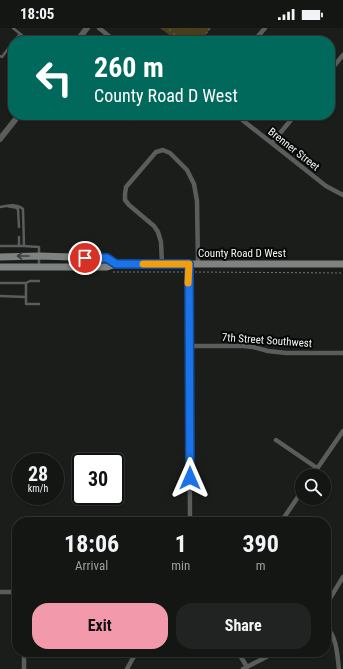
<!DOCTYPE html>
<html lang="en">
<head>
<meta charset="utf-8">
<style>
  body { margin:0; font-family:"Roboto Condensed",sans-serif; background:#212322; color:#f1f3f6; height:100vh; display:flex; flex-direction:column; font-size:15px; white-space:nowrap }
  * { box-sizing:border-box; margin:0 }
  p { font-size:13px; color:#9d9fa0 }
  .icon { flex:none; width:22px; height:22px; fill:none; stroke:currentColor; stroke-width:2; stroke-linecap:round; stroke-linejoin:round }
  .map { position:relative; flex:1; overflow:hidden }
  .drawer { position:absolute; left:12px; top:489px; width:319px; height:140px; display:flex; flex-direction:column; background:#141614; border-radius:16px; box-shadow:0 1px 3px #0004,0 0 0 1px #333534 }
  .drawer>* { flex:none }
  .top-card { position:absolute; left:8px; top:8px; width:327px; height:84px; border-radius:16px; box-shadow:0 1px 3px #0004,0 0 0 1px #333534; background:#00695c; color:#fff; overflow:hidden }
  .buttons { position:absolute; left:295px; top:441px; display:grid; gap:8px }
  .buttons a { display:grid; place-items:center; width:36px; height:36px; border-radius:50%; background:#141614; box-shadow:0 1px 3px #0004,0 0 0 1px #333534; font-size:20px }
  .speed { position:absolute; left:12px; top:425px; display:flex; gap:8px; font-size:20px; font-weight:700; text-align:center }
  .speed>* { display:grid; place-content:center; width:52px; height:52px; border-radius:50%; background:#141614; box-shadow:0 1px 3px #0004,0 0 0 1px #333534; line-height:1 }
  .speed small { font-size:10px; font-weight:400 }
  .speed .limit { border:2px solid #111; border-radius:6px; background:#fff; color:#111 }
  .pin { position:absolute; display:grid; place-items:center; width:34px; height:34px; color:#fff; margin:-17px; border:2px solid #fff; border-radius:50%; box-shadow:0 1px 4px #0007 }
  .me { position:absolute; width:44px; margin:-22px; rotate:0deg; stroke-linejoin:round; filter:drop-shadow(0 0 3px #0008) }
  .turn { display:flex; align-items:center; gap:14px; height:84px; padding:0 20px; font-size:18px }
  .turn .icon { width:52px; height:52px; stroke-width:2.5 }
  .turn b { display:block; font-size:28px; line-height:34px }
  .eta { display:flex; justify-content:space-evenly; align-items:center; height:68px; text-align:center }
  .eta b { font-size:24px; font-weight:700; line-height:28px }
  .cta { display:flex; gap:8px; margin-top:auto; padding:8px 20px }
  .cta a { flex:1; height:46px; border-radius:16px; background:#f29aac; color:#111; font-size:16px; font-weight:700; line-height:46px; text-align:center }
  .cta a+a { background:#212322; color:#f1f3f6 }
  .status { display:flex; justify-content:space-between; align-items:center; height:28px; padding:0 20px; background:#141614; direction:ltr }
  .status svg { height:11px; fill:currentColor }
  .map>svg:first-child { display:block }
  .park { fill:url(#park-dots) }
  .garden { fill:#493e1c }
  .lines { fill:none; stroke-linecap:round; stroke-linejoin:round }
  .path { stroke:#727572; stroke-width:1; stroke-dasharray:2 2; stroke-linecap:butt }
  .service { stroke:#5a5d5c; stroke-width:2.5 }
  .minor { stroke:#5a5d5c; stroke-width:4.5 }
  .tertiary { stroke:#5a5d5c; stroke-width:6 }
  .secondary { stroke:#7e8281; stroke-width:7 }
  .oneway { stroke:#3c3e3d }
  .route-casing { stroke:#114b97; stroke-width:10 }
  .route { stroke:#1a73e8; stroke-width:7 }
  .slow { stroke:#f59e0b; stroke-width:7 }
  .labels { text-anchor:middle; stroke-width:4; stroke-linejoin:round; paint-order:stroke }
  .street-label { font-size:11px; fill:#f3f5f3; stroke:#060706 }
</style>
</head>
<body>
<div class="status"><b>18:05</b><svg viewBox="0 0 49 12"><path d="M0 12V9h3v3zM5 12V6h3v6zM10 12V3h3v9zM15 12V0h3v12zM26 1h20v11H26zM47 4h2v5h-2z"/></svg></div>
<div class="map">
<svg width="343" height="641" viewBox="0 0 343 641">
  <defs>
    <pattern id="park-dots" width="8" height="8" patternUnits="userSpaceOnUse"><rect width="8" height="8" fill="#493e1c"/><path d="M2 2h.1M6 6h.1" fill="none" stroke="#645a3d" stroke-width="1.8" stroke-linecap="round"/></pattern>
  </defs>
  <rect width="100%" height="100%" fill="#1a1d1a"/>
  <path class="park" d="M 160,0 L 211,0 L 200,13 L 177,13 Z"/>
  <path class="garden" d="M 175,0 L 192,0 L 184,10 L 174,1 Z
    M 193,0 L 210,0 L 200,13 L 185,13 L 184,12 Z"/>
  <g class="lines">
    <path class="path" d="M 204,9 L 210,0
      M 113,244 L 183,244
      M 195,244 L 343,245"/>
    <path class="service" d="M 13,0 L 29,13
      M 14,13 L 20,6
      M 0,28 L 2,29 L 13,14
      M 123,87 L 130,92
      M 7,178 C 11,180 15,178 18,181 L 19,199
      M 0,179 C 8,178 17,175 23,181 L 24,218 L 0,218
      M 19,209 L 19,218
      M 24,218 L 39,219 L 39,238
      M 0,255 L 26,255 L 30,253 L 39,253
      M 26,255 L 26,269
      M 0,268 L 26,269 L 26,276 L 39,276"/>
    <path class="minor" d="M 99,0 L 115,13
      M 254,13 L 265,0
      M 330,43 L 343,27
      M 236,87 L 326,158 L 343,167
      M 272,115 L 295,87
      M 162,236 L 161,214 L 158,204 L 154,198 L 129,177 L 125,172 L 125,166 L 126,159 L 156,124 L 163,122 L 170,125 L 187,142 L 194,156 L 197,173 L 198,236
      M 189,236 L 190,494
      M 189,318 L 243,318 L 253,319 L 268,323 L 286,325 L 343,325
      M 276,412 L 317,440
      M 312,448 L 343,403
      M 281,494 L 302,463
      M 0,564 L 17,564
      M 17,564 L 17,599
      M 326,577 L 343,549
      M 326,598 C 337,610 337,625 339,641
      M 24,624 L 24,641
      M 124,624 L 133,630
      M 238,624 L 247,639
      M 127,641 L 133,630 L 138,624
      M 243,641 L 276,624"/>
    <path class="tertiary" d="M 77,13 L 87,0
      M 0,111 L 19,87"/>
    <path class="secondary" d="M 0,229 L 39,228 L 107,230 L 116,236
      M 0,239 L 107,239 L 116,236 L 343,236"/>
  </g>
  <defs><path id="oneway-shaft" d="M-6 0H5M1.5-3L5.5 0L1.5 3" fill="none" stroke-width="1.6" stroke-linecap="round" stroke-linejoin="round"/></defs>
  <use class="oneway" href="#oneway-shaft" transform="translate(23 228) rotate(180)"/>
  <g class="lines">
    <defs>
      <path id="route" d="M 85,230 L 107,230 L 116,236 L 189,236 L 190,450"/>
    </defs>
    <use href="#route" class="route-casing"/>
    <use href="#route" class="route"/>
    <path class="slow" d="M 143,236 L 189,236 L 188,255"/>
  </g>
  <g class="labels">
    <g class="street-label">
      <text transform="translate(294 121) rotate(38)" y="4">Brenner Street</text>
      <text x="242" y="229">County Road D West</text>
      <text transform="translate(267 312) rotate(4)" y="4">7th Street Southwest</text>
    </g>
  </g>
</svg>
<div class="buttons">
<a><svg class="icon" aria-label="search" viewBox="0 0 24 24"><circle cx="10" cy="10" r="6"/><path d="M15 15l6 6"/></svg></a>
</div>
<div class="speed"><div>28<small>km/h</small></div><div class="limit">30</div></div>
<div class="pin" style="left:85px;top:230px;background:#d93025"><svg class="icon" aria-label="arrive" viewBox="0 0 24 24"><path d="M6 21V4h12l-3 4 3 4H6"/></svg></div>
<svg class="me" style="left:190px;top:450px" viewBox="-20 -20 40 40"><path d="M0-17L14 15 0 8-14 15z" fill="#1a73e8" stroke="#fff" stroke-width="4"/></svg>
<div class="top-card">
<div class="turn"><svg class="icon" aria-label="left" viewBox="0 0 24 24"><path d="M17 20v-9H6M10 6l-5 5 5 5"/></svg><div><b>260 m</b>County Road D West</div></div>
</div>
<section class="drawer">
<div class="eta">
<div><b>18:06</b><p>Arrival</p></div>
<div><b>1</b><p>min</p></div>
<div><b>390</b><p>m</p></div>
</div>
<div class="cta"><a>Exit</a><a>Share</a></div>
</section>
</div>
</body>
</html>
